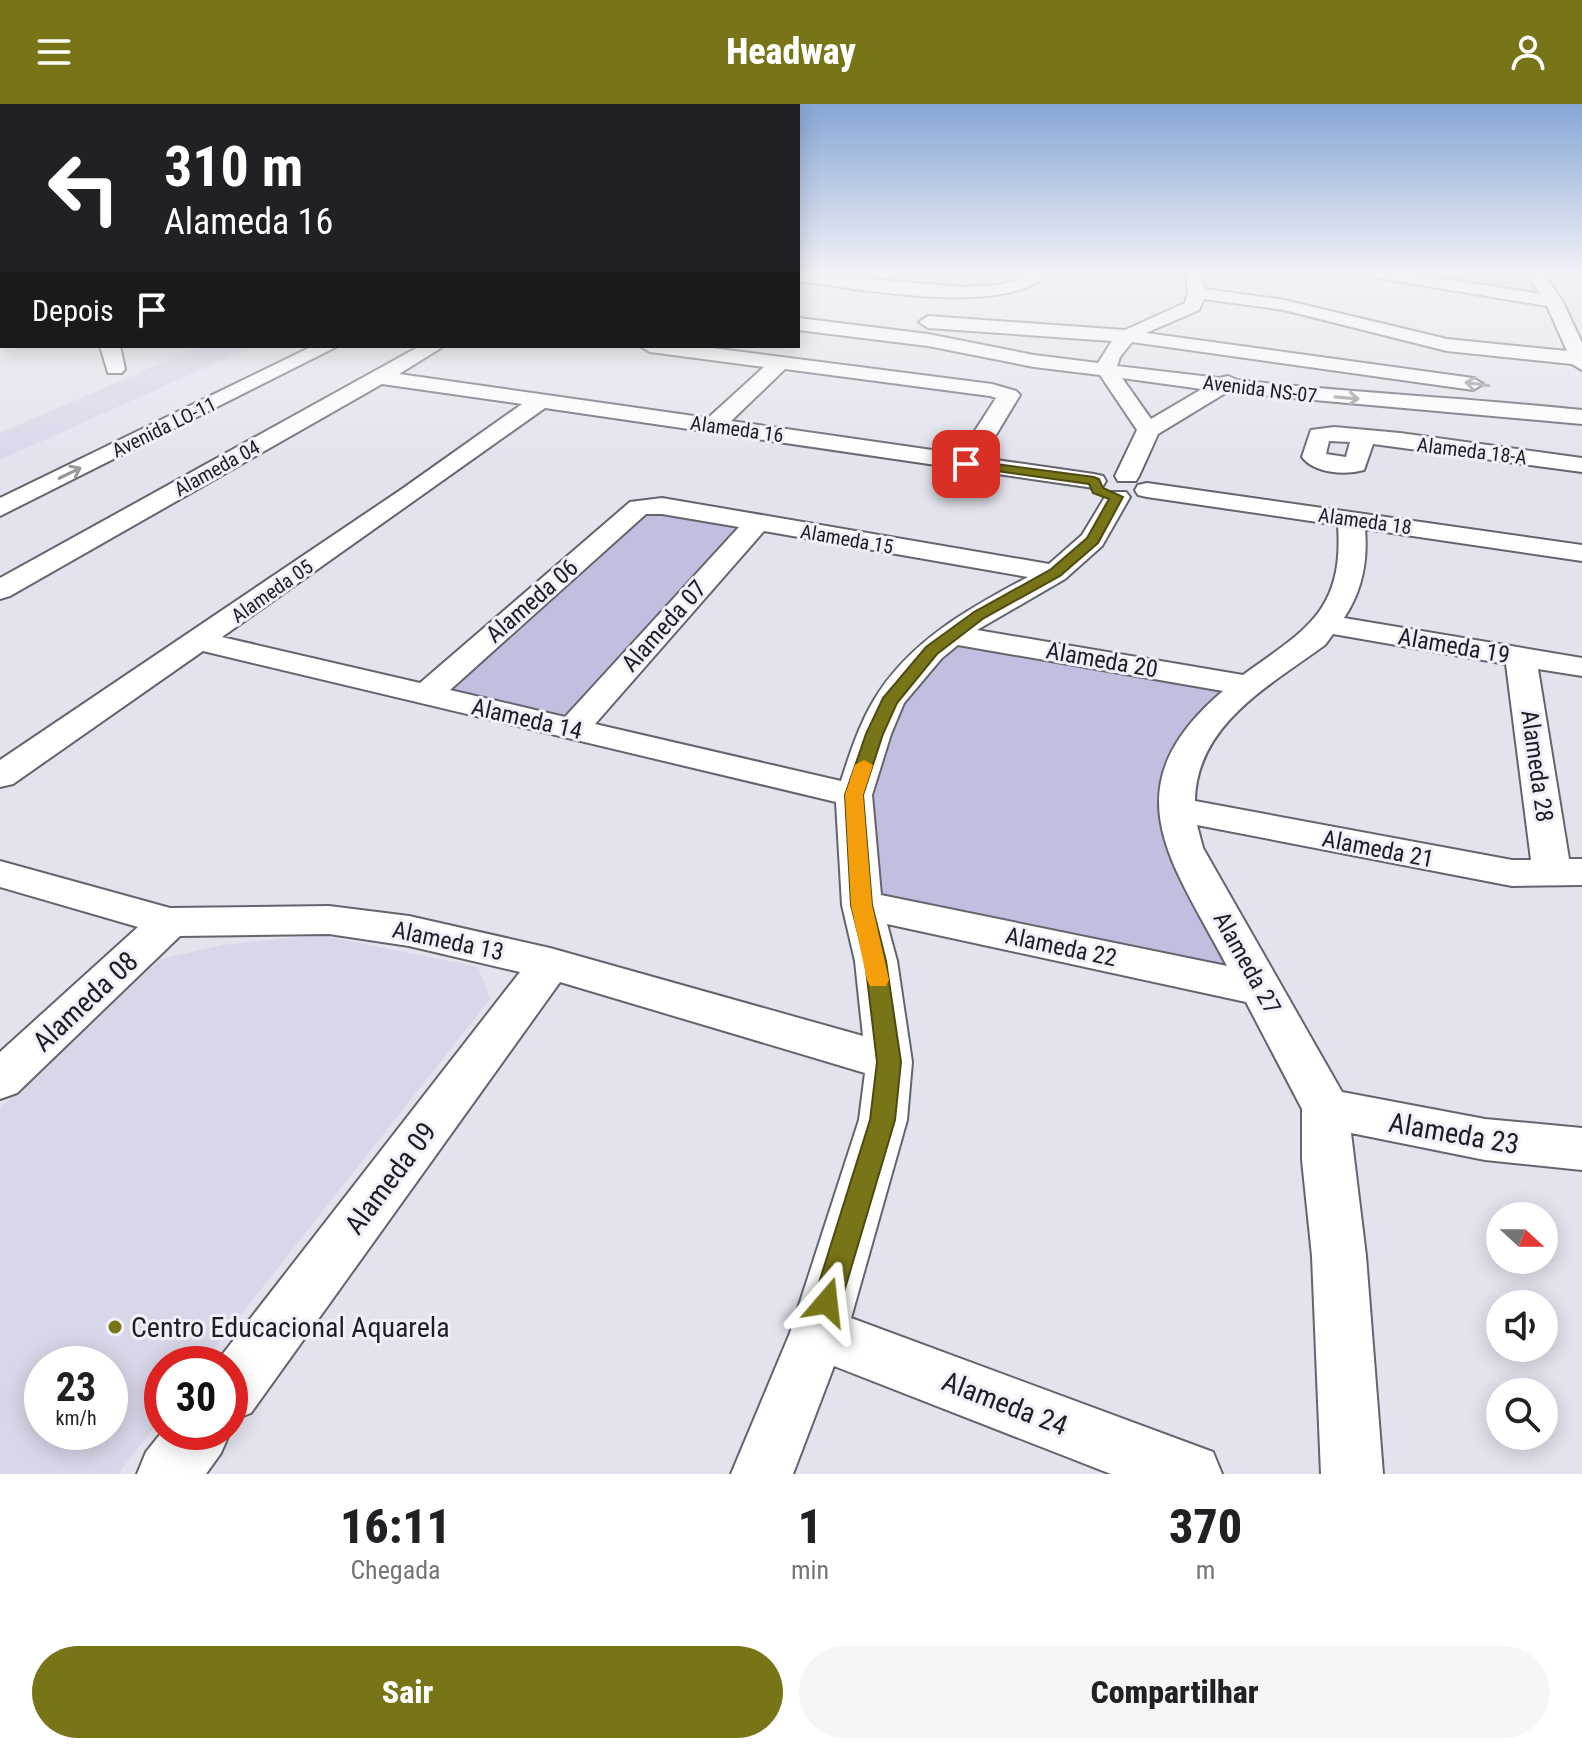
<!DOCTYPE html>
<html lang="pt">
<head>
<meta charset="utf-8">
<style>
  body { margin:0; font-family:"Roboto Condensed",sans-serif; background:#f6f6f6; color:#202124; height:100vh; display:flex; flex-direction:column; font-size:30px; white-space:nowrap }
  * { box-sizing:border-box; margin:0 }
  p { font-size:26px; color:#757577 }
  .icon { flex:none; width:44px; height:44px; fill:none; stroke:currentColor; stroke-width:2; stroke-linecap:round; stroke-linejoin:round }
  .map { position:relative; height:1370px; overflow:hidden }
  .sheet { display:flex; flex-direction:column; background:#fff; flex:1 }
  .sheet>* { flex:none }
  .hud { position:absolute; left:0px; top:0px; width:800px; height:244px; box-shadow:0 4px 20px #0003; background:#202124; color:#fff; overflow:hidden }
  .needle { width:52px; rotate:111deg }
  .tools { position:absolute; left:1486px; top:1098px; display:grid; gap:16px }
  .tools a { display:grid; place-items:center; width:72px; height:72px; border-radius:50%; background:#fff; box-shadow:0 4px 20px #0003; font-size:40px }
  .speed { position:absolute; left:24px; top:1242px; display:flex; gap:16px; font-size:40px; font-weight:700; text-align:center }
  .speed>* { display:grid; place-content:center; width:104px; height:104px; border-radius:50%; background:#fff; box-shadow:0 4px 20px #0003; line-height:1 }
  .speed small { font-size:20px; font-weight:400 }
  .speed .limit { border:12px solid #d22; background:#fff; color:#111 }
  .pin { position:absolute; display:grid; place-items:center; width:68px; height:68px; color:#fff; margin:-34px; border-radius:16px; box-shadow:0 4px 12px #0006 }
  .me { position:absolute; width:88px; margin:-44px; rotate:17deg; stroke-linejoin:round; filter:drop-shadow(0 0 6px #0008) }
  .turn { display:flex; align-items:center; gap:28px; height:168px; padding:0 32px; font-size:36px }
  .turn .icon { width:104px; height:104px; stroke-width:2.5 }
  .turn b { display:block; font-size:56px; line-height:68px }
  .then { display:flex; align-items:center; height:76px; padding:0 32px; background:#0003; gap:16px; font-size:30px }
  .eta { display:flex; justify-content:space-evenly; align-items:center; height:136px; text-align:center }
  .eta b { font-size:48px; font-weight:800; line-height:56px }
  .button { display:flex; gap:16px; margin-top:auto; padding:16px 32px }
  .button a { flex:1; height:92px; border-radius:48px; background:#787418; color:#fff; font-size:32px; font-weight:800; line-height:92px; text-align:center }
  .button a+a { background:#f6f6f6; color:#202124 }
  header { display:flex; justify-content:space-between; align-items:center; height:104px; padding:0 32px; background:#787418; color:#fff; font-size:36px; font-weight:800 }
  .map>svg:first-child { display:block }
  .built { fill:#d7d7e9; fill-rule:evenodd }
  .green { fill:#c0bfdf }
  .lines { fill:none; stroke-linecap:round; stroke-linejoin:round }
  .minor-casing { stroke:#64646d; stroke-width:4 }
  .minor { fill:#fff; fill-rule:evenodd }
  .oneway { stroke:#9a9a9c }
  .route { fill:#787418; stroke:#4e4b10; stroke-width:2 }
  .slow { fill:#f59e0b }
  .poi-dot { fill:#787418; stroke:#f0f0fb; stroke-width:3 }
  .labels { text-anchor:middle; stroke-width:6; stroke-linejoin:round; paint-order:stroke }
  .far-street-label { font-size:20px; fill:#1e1e22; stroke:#f0f0fb }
  .street-label { font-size:24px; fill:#1e1e22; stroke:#f0f0fb }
  .near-street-label { font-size:28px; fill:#1e1e22; stroke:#f0f0fb }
  .near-poi-label { font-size:28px; fill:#1e1e22; stroke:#f0f0fb; text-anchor:start }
</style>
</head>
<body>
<header><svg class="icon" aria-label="menu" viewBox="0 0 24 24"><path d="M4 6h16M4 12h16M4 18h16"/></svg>Headway<svg class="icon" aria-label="person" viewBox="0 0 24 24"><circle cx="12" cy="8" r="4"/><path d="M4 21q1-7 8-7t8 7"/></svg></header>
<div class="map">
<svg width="1582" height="1370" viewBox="0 0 1582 1370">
  <rect width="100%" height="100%" fill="#e3e3ed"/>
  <path class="built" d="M 201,242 L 253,242 L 0,356 L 0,329 Z
    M 320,831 L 478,863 L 490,895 L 202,1260 L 162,1260 L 162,1313 L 118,1370 L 0,1370 L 0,1004 L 161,855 L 223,841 ZM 42,1260 L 110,1260 L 110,1328 L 42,1328 Z"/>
  <path class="green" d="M 1379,169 L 1534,169 L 1546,183 L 1542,196 Z
    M 639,403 L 757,419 L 571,626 L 425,591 Z
    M 958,540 L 1252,582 L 1200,629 L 1176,705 L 1261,885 L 862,801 L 874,630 L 908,572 Z"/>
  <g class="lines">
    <defs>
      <path id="minor" d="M 798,169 L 963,183 L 996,181 L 1017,176 L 1029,169 L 1048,169 C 1008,214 854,184 798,177 Z
        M 1186,169 L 1200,169 L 1205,185 L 1284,196 L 1447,235 L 1567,247 L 1547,202 L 1377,174 L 1369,169 L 1405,169 L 1540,190 L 1527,169 L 1543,169 L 1563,198 L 1582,239 L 1582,266 L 1572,260 L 1447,247 L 1284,206 L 1204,195 L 1199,206 L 1146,229 L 1473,274 L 1483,280 L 1473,286 L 1132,238 L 1120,253 L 1117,262 L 1219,274 L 1228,272 L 1237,276 C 1352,289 1467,294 1582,306 L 1582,320 L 1227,288 L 1158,330 L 1139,372 L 1136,377 L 1118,377 L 1115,372 L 1137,326 L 1100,271 L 1034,263 L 928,242 L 798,226 L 798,214 L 928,230 L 1034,251 L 1098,259 L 1112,237 L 928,224 L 919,218 L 928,212 L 1125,226 L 1185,199 L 1188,189 ZM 1122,274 L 1202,285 L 1151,315 Z
        M 0,182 L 2,182 L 0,193 Z
        M 0,226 L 2,226 L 2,238 L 0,238 Z
        M 100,242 L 120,242 L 125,265 L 122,269 L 108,269 Z
        M 313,242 L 338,242 L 0,412 L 0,394 Z
        M 420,242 L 444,242 L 399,270 L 708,314 L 764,263 L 650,248 L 640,242 L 696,242 L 992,280 L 1016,287 L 1020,291 L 982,354 L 1094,370 L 1103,372 L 1106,377 L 1103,382 L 1094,384 L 545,304 L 222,533 L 420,579 L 630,398 L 662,394 L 1049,460 L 1082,431 L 1108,388 L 1126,388 L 1130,393 L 1102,442 L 1065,475 L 977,526 L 1243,571 C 1305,526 1344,508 1338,421 L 1147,393 L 1138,391 L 1135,386 L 1138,381 L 1147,379 L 1582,441 L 1582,457 L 1365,425 C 1368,458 1362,487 1344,514 L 1582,554 L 1582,572 L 1538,565 L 1569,755 L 1582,755 L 1582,781 L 1512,782 L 1197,721 L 1203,744 L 1342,988 L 1485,1015 L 1582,1024 L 1582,1066 L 1485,1056 L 1351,1029 L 1366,1152 L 1383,1370 L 1321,1370 L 1312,1152 L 1302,1056 L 1302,1005 L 1246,898 L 887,820 L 897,857 L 912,958 L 907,1016 L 851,1214 L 1213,1348 L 1222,1370 L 1111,1370 L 834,1262 L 793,1370 L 731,1370 L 790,1229 L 859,1016 L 865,969 L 560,878 L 251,1309 L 230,1317 L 230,1260 L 215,1260 L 520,868 L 409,842 L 329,830 L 180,832 L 17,989 L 0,995 L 0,948 L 138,823 L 0,783 L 0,757 L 170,804 L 329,802 L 409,812 L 550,844 L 863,932 L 855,857 L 842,801 L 836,698 L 203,547 L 13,680 L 0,683 L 0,656 L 402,385 L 522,300 L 382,280 L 10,492 L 0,495 L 0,474 ZM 785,265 L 990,292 L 996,294 L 960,350 L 731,317 ZM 646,410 L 662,410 L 739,423 L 565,613 L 450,586 ZM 764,427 L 1028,473 C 970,504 909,537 874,596 C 859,621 850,649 841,677 L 595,620 ZM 1333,530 L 1506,560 L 1531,756 L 1512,756 L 1195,697 C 1196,621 1270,581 1325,541 ZM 958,541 L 1223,587 C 1109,684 1171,756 1227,862 L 881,791 L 872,691 L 891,630 L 904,599 L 942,554 Z
        M 1334,323 L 1400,329 L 1582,354 L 1582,368 L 1373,340 L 1364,366 C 1346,371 1315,370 1302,353 L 1311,326 ZM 1329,337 L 1350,338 L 1346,353 L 1326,350 Z
        M 162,1328 L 230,1328 L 221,1349 L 206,1370 L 137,1370 L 146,1348 Z"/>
    </defs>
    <use href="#minor" class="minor-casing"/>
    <use href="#minor" class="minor"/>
  </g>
  <defs><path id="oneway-shaft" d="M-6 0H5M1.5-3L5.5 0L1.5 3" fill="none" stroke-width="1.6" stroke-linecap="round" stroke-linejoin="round" transform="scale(2)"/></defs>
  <g class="oneway">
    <use href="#oneway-shaft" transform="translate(1477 280) rotate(-172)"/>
    <use href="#oneway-shaft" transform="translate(1347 294) rotate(5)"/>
    <use href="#oneway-shaft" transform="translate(70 369) rotate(-26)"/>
  </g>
  <linearGradient id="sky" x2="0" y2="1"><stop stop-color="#86a6d5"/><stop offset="0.47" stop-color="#f2f2f7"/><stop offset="1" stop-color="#f2f2f7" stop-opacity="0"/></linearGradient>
  <rect width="1582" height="360" fill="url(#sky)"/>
  <path class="route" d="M 966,356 L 1094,373 L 1099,375 L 1103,384 L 1123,393 L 1098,439 L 1060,472 L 984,514 L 937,550 L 897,599 L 883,630 L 863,691 L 872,801 L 886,857 L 901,958 L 895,1016 L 841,1198 L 837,1208 L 827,1211 L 818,1208 L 813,1198 L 870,1016 L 877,958 L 865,857 L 851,801 L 845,691 L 866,630 L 883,594 L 926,543 L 974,508 L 1050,466 L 1087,434 L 1109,395 L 1093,389 L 1089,380 L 962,362 L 960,360 Z"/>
  <path class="slow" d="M 864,656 L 873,661 L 863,691 L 872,801 L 889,876 L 886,882 L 870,882 L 867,876 L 851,801 L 845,691 L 855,661 Z"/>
  <circle class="poi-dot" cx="115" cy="1223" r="8"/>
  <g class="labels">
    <g class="far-street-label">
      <text transform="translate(1260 285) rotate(7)" y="7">Avenida NS-07</text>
      <text transform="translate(164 323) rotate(-26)" y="7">Avenida LO-11</text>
      <text transform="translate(737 325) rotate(8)" y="7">Alameda 16</text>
      <text transform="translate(1472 347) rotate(7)" y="7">Alameda 18-A</text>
      <text transform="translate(217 364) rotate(-29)" y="7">Alameda 04</text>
      <text transform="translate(1365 417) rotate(8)" y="7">Alameda 18</text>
      <text transform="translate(847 435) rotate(10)" y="7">Alameda 15</text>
      <text transform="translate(272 487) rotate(-35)" y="7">Alameda 05</text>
    </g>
    <g class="street-label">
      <text transform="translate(532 497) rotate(-41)" y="8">Alameda 06</text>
      <text transform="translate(664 522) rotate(-48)" y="8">Alameda 07</text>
      <text transform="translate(1454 542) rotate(10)" y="8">Alameda 19</text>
      <text transform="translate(1102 556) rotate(10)" y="8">Alameda 20</text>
      <text transform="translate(527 615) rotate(13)" y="8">Alameda 14</text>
      <text transform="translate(1537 662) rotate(82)" y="8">Alameda 28</text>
      <text transform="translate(1378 745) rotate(11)" y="8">Alameda 21</text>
      <text transform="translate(448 837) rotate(12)" y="8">Alameda 13</text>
      <text transform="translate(1061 843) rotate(12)" y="8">Alameda 22</text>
      <text transform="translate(1247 859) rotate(61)" y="8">Alameda 27</text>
    </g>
    <g class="near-street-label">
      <text transform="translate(85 897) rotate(-43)" y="10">Alameda 08</text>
      <text transform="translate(1454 1029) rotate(10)" y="10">Alameda 23</text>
      <text transform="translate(390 1074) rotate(-53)" y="10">Alameda 09</text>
      <text transform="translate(1005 1299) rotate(21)" y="10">Alameda 24</text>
    </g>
    <g class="near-poi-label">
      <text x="131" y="1233">Centro Educacional Aquarela</text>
    </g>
  </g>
</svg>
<div class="tools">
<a><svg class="needle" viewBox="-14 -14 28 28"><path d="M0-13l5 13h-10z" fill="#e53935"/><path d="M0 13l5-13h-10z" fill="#757577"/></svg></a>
<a><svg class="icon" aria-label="sound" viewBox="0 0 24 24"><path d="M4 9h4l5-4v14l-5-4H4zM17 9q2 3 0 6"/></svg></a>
<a><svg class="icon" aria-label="search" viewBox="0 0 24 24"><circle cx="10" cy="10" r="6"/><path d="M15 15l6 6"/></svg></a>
</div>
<div class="speed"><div>23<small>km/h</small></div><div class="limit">30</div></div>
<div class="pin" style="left:966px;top:360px;background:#d93025"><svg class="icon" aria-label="arrive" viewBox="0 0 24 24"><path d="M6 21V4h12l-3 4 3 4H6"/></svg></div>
<svg class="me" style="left:827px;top:1198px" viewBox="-20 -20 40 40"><path d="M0-17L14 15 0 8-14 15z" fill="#787418" stroke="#fff" stroke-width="4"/></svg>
<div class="hud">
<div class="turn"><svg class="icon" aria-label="left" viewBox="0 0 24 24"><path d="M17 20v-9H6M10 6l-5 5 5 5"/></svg><div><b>310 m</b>Alameda 16</div></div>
<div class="then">Depois<svg class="icon" aria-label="arrive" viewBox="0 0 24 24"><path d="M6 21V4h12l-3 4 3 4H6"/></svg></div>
</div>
</div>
<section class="sheet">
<div class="eta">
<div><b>16:11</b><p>Chegada</p></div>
<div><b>1</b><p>min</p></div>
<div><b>370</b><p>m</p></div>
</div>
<div class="button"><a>Sair</a><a>Compartilhar</a></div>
</section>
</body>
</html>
